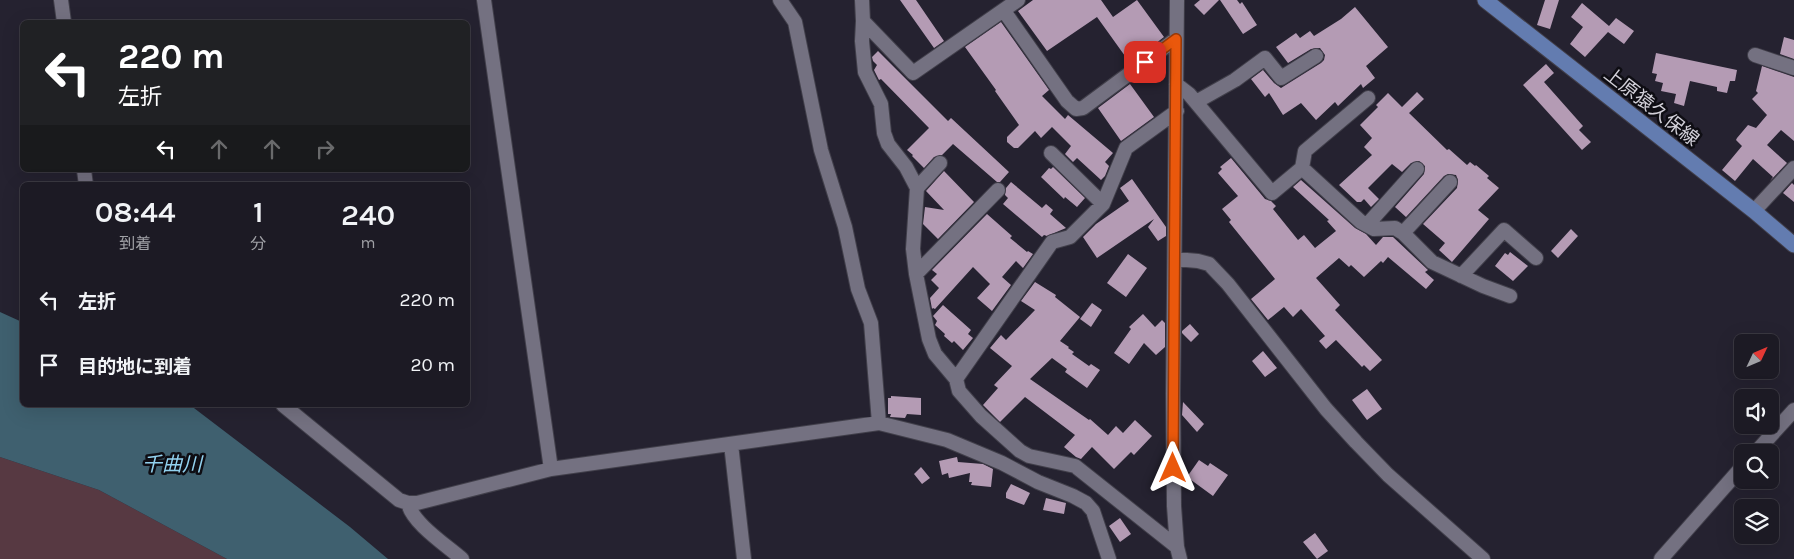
<!DOCTYPE html>
<html lang="ja">
<head>
<meta charset="utf-8">
<style>
  body { margin:0; font-family:Karla,"Noto Sans JP",sans-serif; background:#25232c; color:#f1f3f6; height:100vh; display:flex; flex-direction:column; font-size:19px; white-space:nowrap }
  * { box-sizing:border-box; margin:0 }
  p { font-size:16px; color:#a0a1a6 }
  .icon { flex:none; width:28px; height:28px; fill:none; stroke:currentColor; stroke-width:2; stroke-linecap:round; stroke-linejoin:round }
  .map { position:relative; flex:1; overflow:hidden }
  .drawer { position:absolute; left:20px; top:182px; width:450px; height:225px; display:flex; flex-direction:column; background:#1c1a24; border-radius:8px; box-shadow:0 5px 20px #0002,0 0 0 1px #3a3841 }
  .drawer>* { flex:none }
  .top-card { position:absolute; left:20px; top:20px; width:450px; height:152px; border-radius:8px; box-shadow:0 5px 20px #0002,0 0 0 1px #3a3841; background:#202124; color:#fff; overflow:hidden }
  .needle { width:32px; rotate:46deg }
  .tools { position:absolute; left:1734px; top:334px; display:grid; gap:10px }
  .tools a { display:grid; place-items:center; width:45px; height:45px; border-radius:8px; background:#1c1a24; box-shadow:0 5px 20px #0002,0 0 0 1px #3a3841; font-size:25px }
  .pin { position:absolute; display:grid; place-items:center; width:42px; height:42px; color:#fff; margin:-21px; border-radius:10px; box-shadow:0 2px 8px #0006 }
  .me { position:absolute; width:55px; margin:-28px; rotate:0deg; stroke-linejoin:round; filter:drop-shadow(0 0 4px #0008) }
  .turn { display:flex; align-items:center; gap:18px; height:105px; padding:0 15px; font-size:22px }
  .turn .icon { width:65px; height:65px; stroke-width:2.5 }
  .turn b { display:block; font-size:35px; line-height:42px }
  .lanes { display:flex; align-items:center; height:48px; padding:0 15px; background:#0003; justify-content:center; gap:25px; direction:ltr }
  .lanes .off { opacity:.35 }
  .eta { display:flex; justify-content:space-evenly; align-items:center; height:85px; text-align:center }
  .eta b { font-size:30px; font-weight:600; line-height:35px }
  ul { padding:0; list-style:none }
  li { display:flex; align-items:center; gap:15px; height:65px; padding:0 15px }
  li div { flex:1 }
  li b { display:block; font-size:19px }
  li em { font-style:normal }
  .map>svg:first-child { display:block }
  .green { fill:#573942 }
  .water { fill:#3f606f }
  .building { fill:#b49bb4 }
  .lines { fill:none; stroke-linecap:round; stroke-linejoin:round }
  .minor-casing { stroke:#413f4a; stroke-width:16 }
  .major-casing { stroke:#413f4a; stroke-width:17 }
  .minor { stroke:#747181; stroke-width:14 }
  .major { stroke:#637cb0; stroke-width:15 }
  .route-casing { stroke:#983908; stroke-width:12 }
  .route { stroke:#ea580c; stroke-width:9 }
  .labels { text-anchor:middle; stroke-width:5; stroke-linejoin:round; paint-order:stroke }
  .street-label { font-size:19px; fill:#d2d0d9; stroke:#0e0d13 }
  .water-label { font-size:20px; font-style:italic; fill:#92d1ee; stroke:#0e0d13 }
</style>
</head>
<body>
<div class="map">
<svg width="1794" height="559" viewBox="0 0 1794 559">
  <rect width="100%" height="100%" fill="#252230"/>
  <path class="green" d="M 0,457 L 99,490 L 227,559 L 0,559 Z"/>
  <path class="water" d="M 0,312 L 22,322 L 22,405 L 190,405 L 350,527 L 388,559 L 227,559 L 99,490 L 0,457 Z"/>
  <path class="building" d="M 900,0 L 916,0 L 944,41 L 934,48 Z
    M 1033,0 L 1101,0 L 1113,17 L 1137,0 L 1164,37 L 1130,63 L 1097,17 L 1047,51 L 1018,11 Z
    M 1200,0 L 1219,0 L 1204,15 L 1194,5 Z
    M 1220,0 L 1237,0 L 1240,4 L 1242,2 L 1257,25 L 1243,34 Z
    M 1545,0 L 1559,0 L 1550,29 L 1537,25 Z
    M 1582,3 L 1609,26 L 1616,18 L 1634,31 L 1624,44 L 1608,32 L 1585,57 L 1570,44 L 1583,27 L 1571,17 Z
    M 1355,7 L 1388,47 L 1366,66 L 1375,78 L 1363,88 L 1361,84 L 1338,106 L 1335,102 L 1316,120 L 1301,103 L 1283,115 L 1269,93 L 1265,97 L 1251,79 L 1263,70 L 1274,83 L 1281,88 L 1321,63 L 1324,60 L 1325,55 L 1320,48 L 1311,49 L 1288,63 L 1276,47 L 1296,33 L 1300,38 L 1310,31 L 1314,36 L 1341,19 Z
    M 1001,22 L 1049,90 L 1042,96 L 1065,119 L 1068,115 L 1113,153 L 1105,162 L 1109,166 L 1105,176 L 1101,180 L 1077,158 L 1073,162 L 1065,154 L 1071,146 L 1052,127 L 1041,138 L 1035,131 L 1018,148 L 1014,148 L 1007,142 L 1007,137 L 1019,125 L 995,91 L 996,90 L 965,47 Z
    M 1784,37 L 1794,40 L 1794,59 L 1780,54 Z
    M 878,51 L 948,121 L 951,118 L 1009,172 L 1000,182 L 997,182 L 953,144 L 942,155 L 934,157 L 924,168 L 912,156 L 913,155 L 907,150 L 929,128 L 881,79 L 879,80 L 874,70 L 877,65 L 873,61 L 872,57 Z
    M 1656,53 L 1737,70 L 1735,81 L 1730,81 L 1727,93 L 1717,91 L 1717,87 L 1690,81 L 1684,106 L 1674,103 L 1676,94 L 1661,91 L 1663,83 L 1655,81 L 1657,74 L 1652,73 Z
    M 1546,64 L 1554,73 L 1544,82 L 1583,126 L 1579,130 L 1591,142 L 1582,150 L 1523,85 Z
    M 1762,66 L 1794,77 L 1794,141 L 1781,130 L 1767,145 L 1787,163 L 1770,181 L 1773,177 L 1753,159 L 1735,181 L 1722,170 L 1742,146 L 1736,140 L 1737,138 L 1748,125 L 1756,128 L 1767,115 L 1752,99 L 1758,93 L 1756,91 Z
    M 1130,84 L 1154,117 L 1121,141 L 1098,108 Z
    M 1417,92 L 1424,99 L 1409,113 L 1447,150 L 1449,149 L 1467,165 L 1470,162 L 1475,166 L 1476,165 L 1489,176 L 1487,178 L 1499,188 L 1478,210 L 1489,219 L 1452,262 L 1439,250 L 1445,243 L 1423,224 L 1457,188 L 1458,180 L 1456,175 L 1448,174 L 1444,176 L 1406,217 L 1395,207 L 1424,174 L 1425,166 L 1419,161 L 1411,163 L 1402,172 L 1392,164 L 1368,188 L 1379,199 L 1371,207 L 1364,199 L 1361,202 L 1357,202 L 1339,185 L 1372,155 L 1364,147 L 1372,138 L 1360,125 L 1378,107 L 1376,105 L 1388,93 L 1402,107 Z
    M 1231,158 L 1265,199 L 1271,201 L 1276,206 L 1273,209 L 1298,240 L 1304,235 L 1315,248 L 1336,231 L 1327,221 L 1329,220 L 1293,187 L 1301,180 L 1355,228 L 1366,234 L 1376,245 L 1383,237 L 1393,237 L 1428,270 L 1425,272 L 1434,280 L 1426,289 L 1388,257 L 1383,263 L 1381,261 L 1364,277 L 1351,265 L 1349,267 L 1339,258 L 1316,278 L 1340,305 L 1335,310 L 1382,360 L 1370,371 L 1364,365 L 1362,367 L 1336,340 L 1326,349 L 1319,341 L 1325,336 L 1301,309 L 1293,317 L 1284,307 L 1268,320 L 1251,299 L 1275,279 L 1229,222 L 1231,220 L 1222,209 L 1238,196 L 1218,173 L 1222,169 L 1220,167 Z
    M 1053,167 L 1085,198 L 1077,207 L 1065,197 L 1064,199 L 1041,177 L 1049,168 L 1051,169 Z
    M 944,171 L 974,202 L 938,239 L 923,224 L 925,207 L 944,210 L 926,191 Z
    M 1132,179 L 1166,227 L 1166,236 L 1158,241 L 1148,227 L 1154,219 L 1097,258 L 1083,237 L 1096,224 L 1129,201 L 1120,188 Z
    M 1011,182 L 1042,208 L 1046,204 L 1053,210 L 1050,214 L 1066,228 L 1047,236 L 1044,235 L 1042,237 L 1003,204 L 1008,198 L 1005,195 L 1006,188 Z
    M 1792,183 L 1794,185 L 1794,202 L 1783,193 Z
    M 987,214 L 1012,236 L 1010,238 L 1027,252 L 1028,251 L 1033,254 L 1023,268 L 1016,261 L 1002,277 L 1011,285 L 992,311 L 977,298 L 990,284 L 973,267 L 935,309 L 933,308 L 932,309 L 930,298 L 939,288 L 931,280 L 937,274 L 932,270 Z
    M 1571,229 L 1578,236 L 1558,258 L 1551,251 Z
    M 1510,252 L 1528,266 L 1513,281 L 1495,266 L 1505,253 L 1508,255 Z
    M 1128,254 L 1147,268 L 1126,297 L 1107,283 Z
    M 1035,282 L 1056,295 L 1055,297 L 1080,317 L 1060,341 L 1069,347 L 1068,348 L 1074,352 L 1072,354 L 1089,366 L 1091,364 L 1100,370 L 1087,388 L 1065,372 L 1067,369 L 1052,358 L 1030,379 L 1089,420 L 1090,419 L 1108,435 L 1116,426 L 1123,433 L 1135,420 L 1152,436 L 1134,455 L 1131,452 L 1114,469 L 1092,447 L 1081,459 L 1076,457 L 1064,447 L 1075,435 L 1025,397 L 1000,422 L 983,405 L 998,388 L 994,385 L 1012,366 L 990,348 L 1001,335 L 1006,340 L 1035,310 L 1021,301 Z
    M 1092,303 L 1102,310 L 1091,327 L 1080,319 Z
    M 943,305 L 971,330 L 968,334 L 973,338 L 963,350 L 954,341 L 952,343 L 944,336 L 945,334 L 935,325 L 937,321 L 933,316 Z
    M 1143,314 L 1155,327 L 1162,320 L 1165,323 L 1165,347 L 1156,355 L 1144,343 L 1129,364 L 1114,353 L 1131,329 L 1129,327 Z
    M 1190,324 L 1199,334 L 1191,342 L 1182,333 L 1182,331 Z
    M 1263,351 L 1277,368 L 1265,377 L 1252,361 Z
    M 1367,389 L 1382,409 L 1367,420 L 1352,400 Z
    M 891,396 L 921,398 L 921,415 L 907,414 L 905,418 L 890,417 L 891,414 L 888,414 L 888,398 L 891,398 Z
    M 1183,402 L 1204,424 L 1197,432 L 1182,415 Z
    M 957,457 L 958,462 L 983,464 L 993,469 L 991,487 L 971,485 L 972,482 L 969,482 L 970,473 L 949,478 L 948,473 L 942,475 L 939,461 Z
    M 1199,460 L 1208,466 L 1210,463 L 1228,475 L 1213,496 L 1187,477 Z
    M 921,467 L 930,478 L 922,484 L 914,474 Z
    M 1011,484 L 1030,493 L 1024,505 L 1006,498 L 1006,493 Z
    M 1046,498 L 1066,503 L 1064,514 L 1043,510 Z
    M 1120,518 L 1131,534 L 1120,542 L 1109,526 Z
    M 1315,533 L 1328,551 L 1317,559 L 1303,542 Z"/>
  <g class="lines">
    <defs>
      <path id="minor" d="M 61,0 L 64,22
        M 484,0 L 551,469
        M 780,0 L 795,22 L 821,150 L 845,227 L 858,289 L 871,323 L 879,423
        M 862,0 L 863,21 L 913,73 L 1018,0
        M 1177,0 L 1173,394 L 1174,506 L 1177,547 L 1180,559
        M 1004,11 L 1067,101 L 1076,109 L 1083,108 L 1176,39
        M 863,21 L 862,41 L 865,72 L 881,104 L 884,133 L 888,144 L 906,167 L 917,188
        M 1755,55 L 1794,68
        M 1176,84 L 1189,94 L 1272,193 L 1302,168 L 1361,222 L 1374,229 L 1395,228 L 1403,233 L 1432,262 L 1483,286 L 1510,296
        M 1196,102 L 1235,80 L 1265,58 L 1281,78 L 1316,56
        M 1051,153 L 1103,204
        M 1302,168 L 1305,151 L 1368,98
        M 84,170 L 86,185
        M 998,190 L 916,274 L 929,339 L 935,354 L 956,379 L 959,391 L 981,416 L 1020,451 L 1029,456 L 1075,466 L 1177,547
        M 1754,211 L 1794,168
        M 1367,225 L 1417,169
        M 1403,233 L 1450,182
        M 1175,259 L 1198,261 L 1209,264 L 1228,284 L 1326,409 L 1356,442 L 1388,475 L 1483,559
        M 916,274 L 913,249 L 917,188 L 940,163
        M 1461,276 L 1504,230 L 1536,258
        M 956,379 L 1052,242 L 1070,237 L 1103,204 L 1126,148 L 1177,111
        M 283,405 L 399,500 L 408,503 L 417,503 L 551,469 L 879,423 L 947,440 L 1002,463 L 1038,482 L 1073,496 L 1086,503 L 1093,511 L 1109,559
        M 731,444 L 744,559
        M 1756,452 L 1794,410
        M 408,503 C 412,523 446,545 462,559
        M 1661,559 L 1742,467"/>
      <path id="major" d="M 1485,0 L 1754,211 L 1794,245"/>
    </defs>
    <use href="#minor" class="minor-casing"/>
    <use href="#major" class="major-casing"/>
    <use href="#minor" class="minor"/>
    <use href="#major" class="major"/>
  </g>
  <g class="lines">
    <defs>
      <path id="route" d="M 1145,62 L 1176,39 L 1173,468"/>
    </defs>
    <use href="#route" class="route-casing"/>
    <use href="#route" class="route"/>
  </g>
  <g class="labels">
    <g class="street-label">
      <text transform="translate(1652 106) rotate(38)" y="7">上原猿久保線</text>
    </g>
    <g class="water-label">
      <text x="172" y="471">千曲川</text>
    </g>
  </g>
</svg>
<div class="tools">
<a><svg class="needle" viewBox="-14 -14 28 28"><path d="M0-13l5 13h-10z" fill="#e53935"/><path d="M0 13l5-13h-10z" fill="#a0a1a6"/></svg></a>
<a><svg class="icon" aria-label="sound" viewBox="0 0 24 24"><path d="M4 9h4l5-4v14l-5-4H4zM17 9q2 3 0 6"/></svg></a>
<a><svg class="icon" aria-label="search" viewBox="0 0 24 24"><circle cx="10" cy="10" r="6"/><path d="M15 15l6 6"/></svg></a>
<a><svg class="icon" aria-label="layers" viewBox="0 0 24 24"><path d="M12 4l9 5-9 5-9-5zM3 14l9 5 9-5"/></svg></a>
</div>
<div class="pin" style="left:1145px;top:62px;background:#d93025"><svg class="icon" aria-label="arrive" viewBox="0 0 24 24"><path d="M6 21V4h12l-3 4 3 4H6"/></svg></div>
<svg class="me" style="left:1173px;top:468px" viewBox="-20 -20 40 40"><path d="M0-17L14 15 0 8-14 15z" fill="#ea580c" stroke="#fff" stroke-width="4"/></svg>
<div class="top-card">
<div class="turn"><svg class="icon" aria-label="left" viewBox="0 0 24 24"><path d="M17 20v-9H6M10 6l-5 5 5 5"/></svg><div><b>220 m</b>左折</div></div>
<div class="lanes"><svg class="icon" aria-label="left" viewBox="0 0 24 24"><path d="M17 20v-9H6M10 6l-5 5 5 5"/></svg><svg class="icon off" aria-label="ahead" viewBox="0 0 24 24"><path d="M12 20V5M6 11l6-6 6 6"/></svg><svg class="icon off" aria-label="ahead" viewBox="0 0 24 24"><path d="M12 20V5M6 11l6-6 6 6"/></svg><svg class="icon off" aria-label="right" viewBox="0 0 24 24"><path d="M7 20v-9h11M14 6l5 5-5 5"/></svg></div>
</div>
<section class="drawer">
<div class="eta">
<div><b>08:44</b><p>到着</p></div>
<div><b>1</b><p>分</p></div>
<div><b>240</b><p>m</p></div>
</div>
<ul>
<li><svg class="icon" aria-label="left" viewBox="0 0 24 24"><path d="M17 20v-9H6M10 6l-5 5 5 5"/></svg><div><b>左折</b></div><em>220 m</em></li>
<li><svg class="icon" aria-label="arrive" viewBox="0 0 24 24"><path d="M6 21V4h12l-3 4 3 4H6"/></svg><div><b>目的地に到着</b></div><em>20 m</em></li>
</ul>
</section>
</div>
</body>
</html>
